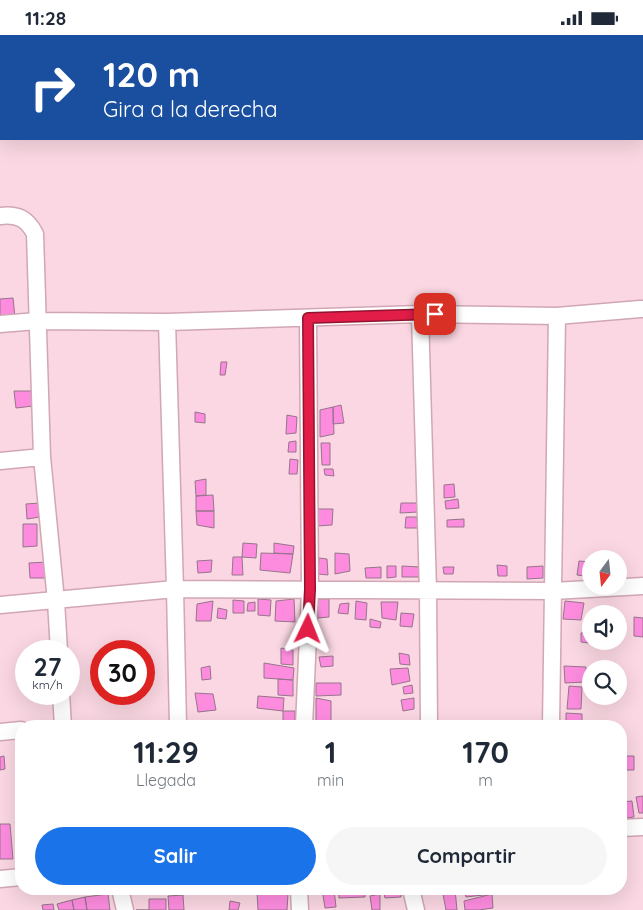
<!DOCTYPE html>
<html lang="es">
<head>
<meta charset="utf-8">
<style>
  body { margin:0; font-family:Quicksand,sans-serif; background:#f6f6f7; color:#1f2937; height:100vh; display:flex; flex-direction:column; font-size:19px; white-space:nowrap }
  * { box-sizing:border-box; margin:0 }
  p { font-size:16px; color:#747a83 }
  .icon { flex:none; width:28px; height:28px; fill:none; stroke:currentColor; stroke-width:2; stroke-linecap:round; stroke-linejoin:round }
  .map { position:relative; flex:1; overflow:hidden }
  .details { position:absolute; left:15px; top:685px; width:612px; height:175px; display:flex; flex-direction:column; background:#fff; border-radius:20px; box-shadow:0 5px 20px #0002 }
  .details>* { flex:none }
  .guide { position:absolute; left:0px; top:0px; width:644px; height:105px; box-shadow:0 5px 20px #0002; background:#1a4fa0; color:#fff; overflow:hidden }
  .needle { width:32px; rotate:195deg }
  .fabs { position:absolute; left:582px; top:515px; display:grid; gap:10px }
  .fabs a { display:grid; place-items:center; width:45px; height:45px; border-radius:50%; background:#fff; box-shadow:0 5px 20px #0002; font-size:25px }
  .speed { position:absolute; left:15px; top:605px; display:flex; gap:10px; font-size:25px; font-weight:700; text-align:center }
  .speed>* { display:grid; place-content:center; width:65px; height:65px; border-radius:50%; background:#fff; box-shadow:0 5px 20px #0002; line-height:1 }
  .speed small { font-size:12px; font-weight:400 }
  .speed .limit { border:8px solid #d22; background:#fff; color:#111 }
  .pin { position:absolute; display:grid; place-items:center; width:42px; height:42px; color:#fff; margin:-21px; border-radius:10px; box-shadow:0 2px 8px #0006 }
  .me { position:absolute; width:55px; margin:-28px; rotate:2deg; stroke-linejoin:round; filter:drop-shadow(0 0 4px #0008) }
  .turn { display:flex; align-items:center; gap:18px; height:105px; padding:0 20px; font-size:22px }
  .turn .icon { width:65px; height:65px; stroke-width:2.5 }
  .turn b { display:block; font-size:35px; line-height:42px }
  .eta { display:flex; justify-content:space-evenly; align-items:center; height:85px; text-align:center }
  .eta b { font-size:30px; font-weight:700; line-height:35px }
  .button { display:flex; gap:10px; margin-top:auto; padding:10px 20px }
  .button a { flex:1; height:58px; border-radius:30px; background:#1a73e8; color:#fff; font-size:20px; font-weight:700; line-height:58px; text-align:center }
  .button a+a { background:#f6f6f7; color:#1f2937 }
  .status { display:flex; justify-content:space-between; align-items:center; height:35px; padding:0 25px; background:#fff; direction:ltr }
  .status svg { height:14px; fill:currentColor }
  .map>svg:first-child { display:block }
  .building { fill:#fd8cdf; stroke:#96758b }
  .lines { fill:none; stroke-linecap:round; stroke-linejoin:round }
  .street-casing { stroke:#d1a7b4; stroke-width:19 }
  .street { stroke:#fff; stroke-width:16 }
  .route-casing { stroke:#92132f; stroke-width:12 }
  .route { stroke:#e11d48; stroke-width:9 }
</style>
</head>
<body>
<div class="status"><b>11:28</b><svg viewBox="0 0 49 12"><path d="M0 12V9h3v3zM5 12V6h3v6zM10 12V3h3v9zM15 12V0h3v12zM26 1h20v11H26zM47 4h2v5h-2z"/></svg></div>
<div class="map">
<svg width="643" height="875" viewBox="0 0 643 875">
  <rect width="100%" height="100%" fill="#fad7e2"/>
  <path class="building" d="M 13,263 L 15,282 L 0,283 L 0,264 Z
    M 221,327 L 227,327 L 225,340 L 220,340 Z
    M 14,356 L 31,356 L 33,371 L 16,373 Z
    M 341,370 L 344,388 L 333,389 L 333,372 Z
    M 333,372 L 334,399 L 320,402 L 320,375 Z
    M 195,377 L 205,379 L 205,388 L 195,387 Z
    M 287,380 L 297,382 L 296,398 L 286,399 Z
    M 296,406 L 296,417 L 288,417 L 289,407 Z
    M 321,408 L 330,408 L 330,430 L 322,430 Z
    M 290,424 L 298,425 L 297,439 L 289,439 Z
    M 324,434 L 333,434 L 334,441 L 325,440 Z
    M 206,444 L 206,460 L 196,461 L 195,446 Z
    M 454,449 L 455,462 L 444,463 L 444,450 Z
    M 213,460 L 214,476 L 196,476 L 196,461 Z
    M 458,464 L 459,473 L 446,474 L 445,466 Z
    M 40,468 L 40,482 L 27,484 L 26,469 Z
    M 401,468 L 418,468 L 418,477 L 400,478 Z
    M 317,474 L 333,474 L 332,490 L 317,491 Z
    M 196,476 L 214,476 L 214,493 L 197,490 Z
    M 406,482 L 417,482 L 418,493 L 405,493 Z
    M 464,484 L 464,492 L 447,492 L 447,485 Z
    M 23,489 L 37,489 L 37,511 L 23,512 Z
    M 243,508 L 257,509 L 256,523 L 242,522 Z
    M 274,508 L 294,511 L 293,519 L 274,518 Z
    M 261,518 L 293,519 L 290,538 L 260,535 Z
    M 335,518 L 349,519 L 350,536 L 335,539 Z
    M 233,522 L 242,522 L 243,540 L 232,540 Z
    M 319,523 L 327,524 L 328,540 L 318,539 Z
    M 212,525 L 211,537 L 198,538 L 197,526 Z
    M 579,526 L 591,527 L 591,542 L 577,540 Z
    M 47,527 L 46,543 L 30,543 L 29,528 Z
    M 497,530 L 507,531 L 507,541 L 498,541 Z
    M 387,531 L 396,531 L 396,542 L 387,543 Z
    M 402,531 L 420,532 L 421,542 L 402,542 Z
    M 543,531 L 543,543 L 527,544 L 527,532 Z
    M 381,532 L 381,543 L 366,543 L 365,533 Z
    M 443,532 L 454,532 L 453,539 L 444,539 Z
    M 258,564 L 271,565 L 270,581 L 258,580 Z
    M 294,564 L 295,587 L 275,586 L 276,566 Z
    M 317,564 L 329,564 L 329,582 L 318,583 Z
    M 233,565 L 244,566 L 244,578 L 233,578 Z
    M 213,566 L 211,586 L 196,586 L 197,569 Z
    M 356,566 L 367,568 L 366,585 L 355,584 Z
    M 565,566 L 584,568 L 581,585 L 563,584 Z
    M 255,567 L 255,576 L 247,576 L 248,568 Z
    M 381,567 L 398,567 L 396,585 L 382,583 Z
    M 349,568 L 348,579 L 338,578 L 340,569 Z
    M 218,573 L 227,575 L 226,584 L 217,583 Z
    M 401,578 L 414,579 L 412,592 L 400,591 Z
    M 634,582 L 643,583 L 643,602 L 634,601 Z
    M 370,584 L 381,587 L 380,593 L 370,592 Z
    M 591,597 L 591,606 L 595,606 L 595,609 L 581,607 L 581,598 Z
    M 281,613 L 293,615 L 293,630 L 281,629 Z
    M 399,618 L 409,620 L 410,630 L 400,629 Z
    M 333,621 L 333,631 L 321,632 L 319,622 Z
    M 264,628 L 294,633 L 293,645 L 264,643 Z
    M 210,631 L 211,644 L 202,645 L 201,633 Z
    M 564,631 L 586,632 L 586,647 L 565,648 Z
    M 408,633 L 410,646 L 392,650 L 390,634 Z
    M 278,644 L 293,645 L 293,661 L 278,660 Z
    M 316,648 L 341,648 L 341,660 L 316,661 Z
    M 412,650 L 413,658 L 404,659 L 403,652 Z
    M 569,651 L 582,652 L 581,674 L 567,674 Z
    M 195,658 L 213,659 L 216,675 L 198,677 Z
    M 258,661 L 284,663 L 283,676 L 257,673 Z
    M 316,663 L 331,666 L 331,691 L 316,691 Z
    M 414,663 L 414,674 L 403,676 L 401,665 Z
    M 283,676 L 295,676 L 295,691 L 283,690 Z
    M 566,678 L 582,679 L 582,691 L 566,691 Z
    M 4,721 L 5,734 L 0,735 L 0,722 Z
    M 621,721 L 634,721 L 634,735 L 621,735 Z
    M 643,761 L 643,778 L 639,778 L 636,762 Z
    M 632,766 L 634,782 L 621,784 L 621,767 Z
    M 0,789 L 10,789 L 13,824 L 0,824 Z
    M 21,793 L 21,820 L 18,820 L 16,794 Z
    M 322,854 L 334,854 L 336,872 L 325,873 Z
    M 338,854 L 365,854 L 365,862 L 339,863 Z
    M 383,854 L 402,854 L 401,862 L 385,863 Z
    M 442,854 L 455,854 L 457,875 L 446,875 Z
    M 464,854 L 492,854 L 492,859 L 466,862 Z
    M 257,857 L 288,859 L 287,875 L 258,875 Z
    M 108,859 L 110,875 L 87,875 L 85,862 Z
    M 380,859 L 380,875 L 372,875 L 370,861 Z
    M 492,859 L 493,873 L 479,875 L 465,875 L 464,866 Z
    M 183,860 L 184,875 L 169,875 L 168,861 Z
    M 85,862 L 87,875 L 74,875 L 72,865 Z
    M 149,864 L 166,864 L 166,875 L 136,875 L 149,875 Z
    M 72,865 L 74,875 L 59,875 L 57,869 Z
    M 230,866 L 240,868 L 238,875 L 229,875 Z
    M 53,869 L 54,875 L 43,875 L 42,870 Z"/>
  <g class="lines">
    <defs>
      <path id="street" d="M 0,181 C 17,179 27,183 35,199 L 42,422 L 56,566 L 59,616
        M 420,279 L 428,555 L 429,691
        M 167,287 L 175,554 L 178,691
        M 0,289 L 37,286 L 167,287 L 420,279 L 557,281 L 640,274 L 643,274
        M 0,426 L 42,422
        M 0,570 L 175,554 L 553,556 L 643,551
        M 61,659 L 63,691
        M 304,691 L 310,555 L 308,283
        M 551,691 L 557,281
        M 0,697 L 21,695
        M 621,793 L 643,792
        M 0,844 L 21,842
        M 120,854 L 125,875
        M 299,854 L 300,875
        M 411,854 L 416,875"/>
    </defs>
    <use href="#street" class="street-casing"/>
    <use href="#street" class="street"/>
  </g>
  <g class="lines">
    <defs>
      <path id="route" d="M 308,594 L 310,554 L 308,283 L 435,279"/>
    </defs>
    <use href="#route" class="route-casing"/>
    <use href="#route" class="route"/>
  </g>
</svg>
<div class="fabs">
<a><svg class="needle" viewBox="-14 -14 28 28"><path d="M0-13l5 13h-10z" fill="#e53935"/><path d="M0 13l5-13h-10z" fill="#747a83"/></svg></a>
<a><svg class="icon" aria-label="sound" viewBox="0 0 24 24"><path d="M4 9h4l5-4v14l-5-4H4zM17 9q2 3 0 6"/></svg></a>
<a><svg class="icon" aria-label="search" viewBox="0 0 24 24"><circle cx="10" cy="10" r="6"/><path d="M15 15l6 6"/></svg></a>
</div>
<div class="speed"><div>27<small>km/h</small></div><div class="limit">30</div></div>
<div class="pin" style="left:435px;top:279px;background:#d93025"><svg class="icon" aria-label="arrive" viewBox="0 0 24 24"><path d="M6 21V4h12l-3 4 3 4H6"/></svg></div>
<svg class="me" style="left:308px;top:594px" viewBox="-20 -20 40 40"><path d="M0-17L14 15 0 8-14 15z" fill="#e11d48" stroke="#fff" stroke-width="4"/></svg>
<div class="guide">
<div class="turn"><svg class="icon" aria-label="right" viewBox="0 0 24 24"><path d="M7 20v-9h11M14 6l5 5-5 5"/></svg><div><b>120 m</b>Gira a la derecha</div></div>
</div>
<section class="details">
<div class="eta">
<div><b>11:29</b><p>Llegada</p></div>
<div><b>1</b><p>min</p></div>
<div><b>170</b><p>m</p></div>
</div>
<div class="button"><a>Salir</a><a>Compartir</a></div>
</section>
</div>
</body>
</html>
